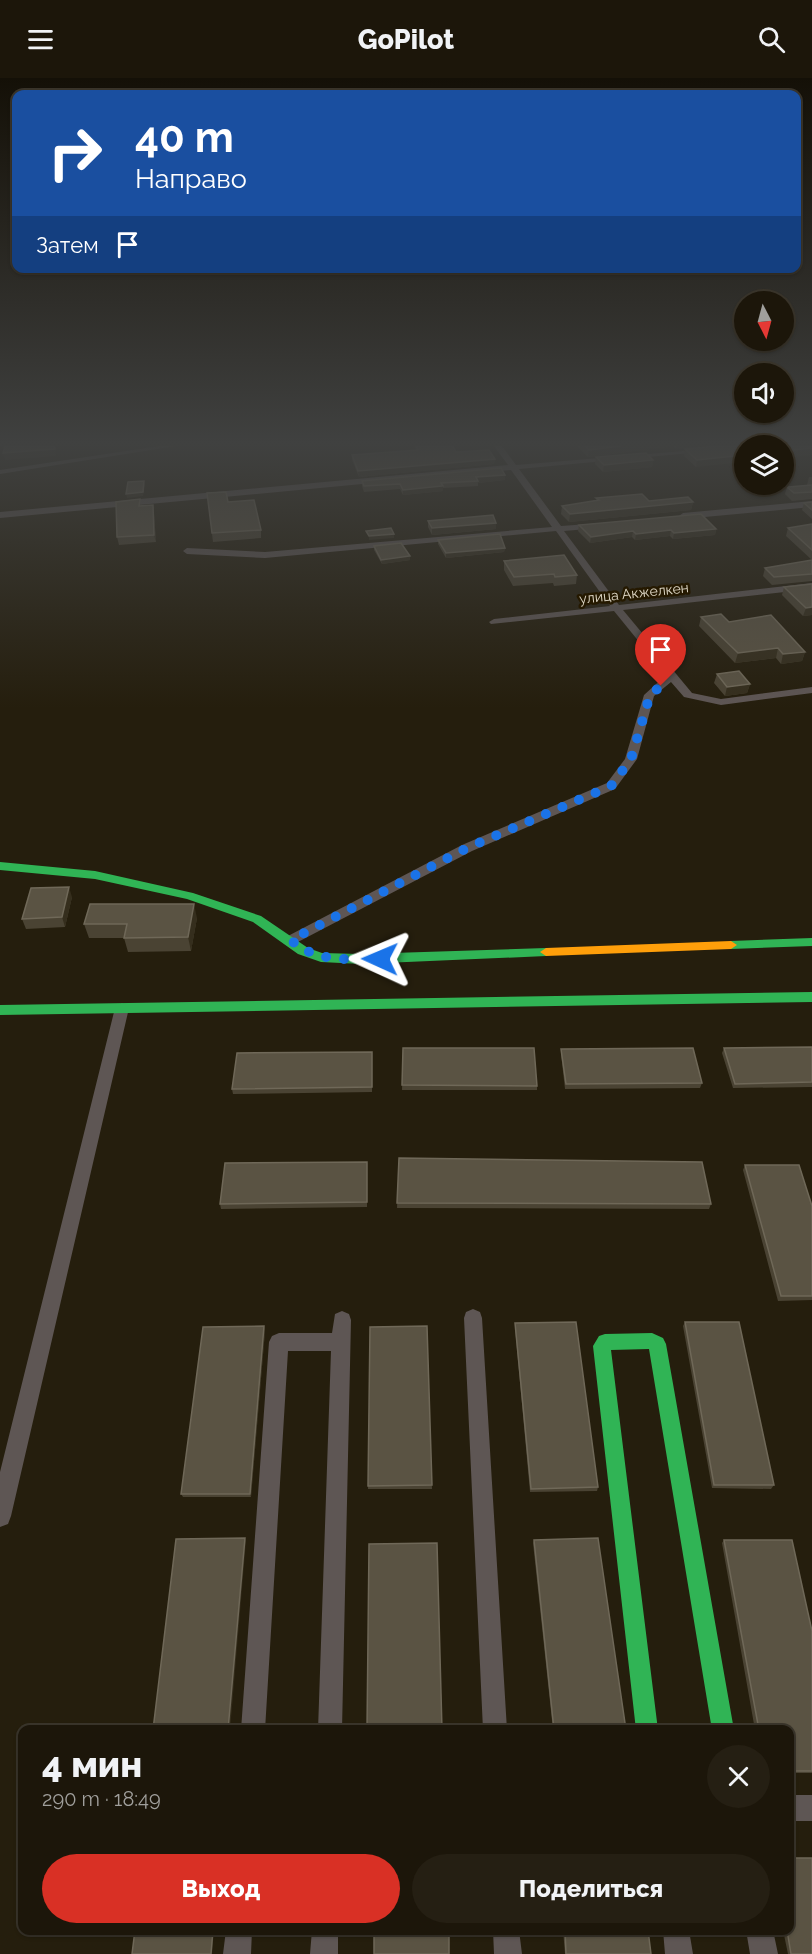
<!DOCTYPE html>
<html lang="ru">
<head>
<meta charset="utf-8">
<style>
  body { margin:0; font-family:Raleway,sans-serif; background:#251f13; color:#f1f3f6; height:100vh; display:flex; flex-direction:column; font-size:22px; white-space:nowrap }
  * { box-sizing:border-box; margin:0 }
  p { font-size:20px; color:#a09f9c }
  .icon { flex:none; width:33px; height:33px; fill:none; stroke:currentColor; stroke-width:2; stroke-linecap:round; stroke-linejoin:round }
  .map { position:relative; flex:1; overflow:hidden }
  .sheet { position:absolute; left:18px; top:1647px; width:776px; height:210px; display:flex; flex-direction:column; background:#1c160a; border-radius:12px; box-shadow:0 2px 4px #0004,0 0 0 2px #3a352b }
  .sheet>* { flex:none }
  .hud { position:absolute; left:12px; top:12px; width:789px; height:183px; border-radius:12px; box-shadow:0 2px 4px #0004,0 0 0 2px #3a352b; background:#1a4fa0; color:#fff; overflow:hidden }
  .needle { width:39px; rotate:174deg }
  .buttons { position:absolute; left:734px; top:213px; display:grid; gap:12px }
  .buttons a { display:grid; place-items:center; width:60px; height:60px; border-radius:50%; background:#1c160a; box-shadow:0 2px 4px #0004,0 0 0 2px #3a352b; font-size:30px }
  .pin { position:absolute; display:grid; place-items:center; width:51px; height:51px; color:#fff; margin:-62px -26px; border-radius:50% 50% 50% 0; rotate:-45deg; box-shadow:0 0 6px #0007 }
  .pin .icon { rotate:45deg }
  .me { position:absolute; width:66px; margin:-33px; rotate:271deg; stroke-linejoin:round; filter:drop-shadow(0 0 4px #0008) }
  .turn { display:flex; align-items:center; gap:21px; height:126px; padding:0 24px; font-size:27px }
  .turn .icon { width:78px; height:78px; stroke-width:2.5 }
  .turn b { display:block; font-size:42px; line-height:51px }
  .then { display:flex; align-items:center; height:57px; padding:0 24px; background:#0003; gap:12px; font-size:22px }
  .round { display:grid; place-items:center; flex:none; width:63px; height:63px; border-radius:32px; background:#251f13 }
  .headline { display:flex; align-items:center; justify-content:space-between; height:102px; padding:0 24px }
  h1 { font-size:36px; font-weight:800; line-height:45px }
  .button { display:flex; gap:12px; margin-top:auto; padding:12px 24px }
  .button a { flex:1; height:69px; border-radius:36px; background:#d93025; color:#fff; font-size:24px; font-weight:800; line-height:69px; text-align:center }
  .button a+a { background:#251f13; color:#f1f3f6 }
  header { display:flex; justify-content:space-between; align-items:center; height:78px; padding:0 24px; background:#1c160a; font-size:27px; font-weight:800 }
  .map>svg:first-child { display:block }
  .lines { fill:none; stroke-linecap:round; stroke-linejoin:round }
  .street { fill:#5e5654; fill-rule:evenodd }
  .fast { fill:#30b455; fill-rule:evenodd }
  .slow { fill:#ff9f0a; fill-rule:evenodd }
  .wall { fill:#4a4333 }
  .shaded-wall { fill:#352e1d }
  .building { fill:#5a5343; stroke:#6f6858; stroke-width:1.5 }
  .route { stroke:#1a73e8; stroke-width:10; stroke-dasharray:0 18 }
  .labels { text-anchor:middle; stroke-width:5; stroke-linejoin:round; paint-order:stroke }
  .far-street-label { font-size:14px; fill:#e0d9c7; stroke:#251900 }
</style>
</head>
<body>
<header><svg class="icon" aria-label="menu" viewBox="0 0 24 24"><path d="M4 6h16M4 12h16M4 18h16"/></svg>GoPilot<svg class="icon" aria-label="search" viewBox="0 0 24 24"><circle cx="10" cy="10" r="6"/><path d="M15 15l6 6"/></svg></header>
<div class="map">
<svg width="812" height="1876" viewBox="0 0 812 1876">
  <rect width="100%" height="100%" fill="#251e0d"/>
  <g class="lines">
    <path class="street" d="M 159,368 L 176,368 L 0,396 L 0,392 Z
      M 494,368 L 502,368 L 516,387 L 744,368 L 744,370 L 519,391 L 561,448 L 602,445 L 602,449 L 599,450 L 564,453 L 619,527 L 812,505 L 812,511 L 623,532 L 692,615 L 721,621 L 812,609 L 812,615 L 721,627 L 684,619 L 671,604 L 654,618 L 637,681 L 615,711 L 472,773 L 296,865 L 286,865 L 284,862 L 286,859 L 462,767 L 607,705 L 625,681 L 644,617 L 666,597 L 614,533 L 491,546 L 489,544 L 494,541 L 610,528 L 556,453 L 265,480 L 187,476 L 183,473 L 187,470 L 265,474 L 552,449 L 511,392 L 0,440 L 0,434 L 508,387 Z
      M 812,423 L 812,429 L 683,441 L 679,438 L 683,435 Z
      M 122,925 L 129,930 L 11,1438 L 8,1446 L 0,1449 L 0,1394 L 115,930 Z
      M 473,1231 L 480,1234 L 482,1240 L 507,1652 L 483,1652 L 464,1240 L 466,1234 Z
      M 342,1233 L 349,1236 L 351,1242 L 342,1652 L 318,1652 L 331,1273 L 288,1273 L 265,1652 L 241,1652 L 269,1264 L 272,1258 L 279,1255 L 332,1255 L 335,1236 Z
      M 789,1717 L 812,1717 L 812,1743 L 789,1743 Z
      M 226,1852 L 252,1852 L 251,1876 L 223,1876 Z
      M 312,1852 L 338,1852 L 338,1876 L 310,1876 Z
      M 493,1852 L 519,1852 L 522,1876 L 494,1876 Z
      M 663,1852 L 689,1852 L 693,1876 L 665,1876 Z
      M 746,1852 L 773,1852 L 778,1876 L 750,1876 Z"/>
    <path class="fast" d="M 0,784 L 95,793 L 193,815 L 261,838 L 308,870 L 322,875 L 361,876 L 546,870 L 552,874 L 546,878 L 361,886 L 321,884 L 298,876 L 253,844 L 187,821 L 95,801 L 0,792 Z
      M 812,860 L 812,868 L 731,871 L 725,867 L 731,863 Z
      M 812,914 L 812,924 L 0,937 L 0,927 Z
      M 652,1255 L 663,1260 L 666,1266 L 734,1652 L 712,1652 L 649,1271 L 611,1272 L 658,1652 L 636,1652 L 593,1268 L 599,1258 L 605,1256 Z"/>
    <path class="slow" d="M 731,863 L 737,867 L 731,871 L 546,878 L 540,874 L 546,870 Z"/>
  </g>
  <path class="wall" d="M 414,368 L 453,368 L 456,374 L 495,381 L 494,386 L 359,399 L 352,382 L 352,377 L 416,372 Z
    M 577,368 L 744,368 L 696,389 L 684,378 L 685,371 L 691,370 L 676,371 L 673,368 L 588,379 Z
    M 596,379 L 653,382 L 652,389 L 603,394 L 595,386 Z
    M 505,397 L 505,402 L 478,405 L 478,408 L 443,410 L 443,413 L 403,417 L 400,411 L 364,414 L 362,408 L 362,403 Z
    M 809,399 L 812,399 L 812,421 L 792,423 L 785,416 L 787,409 L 807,407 Z
    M 207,415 L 261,452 L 261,460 L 213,464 Z
    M 596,420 L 649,423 L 693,424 L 691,432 L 569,444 L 561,436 L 562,428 L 596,423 Z
    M 812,424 L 812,441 L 802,432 L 804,425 Z
    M 153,427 L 154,435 L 156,464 L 119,467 L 117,459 L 142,428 Z
    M 428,443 L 496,445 L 496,451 L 432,457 L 428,449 Z
    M 812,446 L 812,482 L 786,458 L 788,450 Z
    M 579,447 L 716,451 L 715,457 L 673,461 L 670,458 L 635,462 L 632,459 L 590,465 L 578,453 Z
    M 438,462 L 505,470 L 504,474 L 446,480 L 438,466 Z
    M 374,468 L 410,482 L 382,486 L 374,472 Z
    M 812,482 L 812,503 L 772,507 L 763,498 L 765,490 Z
    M 504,483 L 577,497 L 576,506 L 554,508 L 553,505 L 513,508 L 504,492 Z
    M 812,506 L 812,537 L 803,538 L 782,517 L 784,509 Z
    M 701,539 L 729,544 L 805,574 L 802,583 L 781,586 L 776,580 L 735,585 L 699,548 Z
    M 717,596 L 750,606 L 747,615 L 725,618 L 714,605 Z
    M 72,819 L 65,849 L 26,851 L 22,841 Z
    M 197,840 L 191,873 L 128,874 L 124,860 L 89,860 L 84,846 Z
    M 812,969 L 812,1009 L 733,1010 L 722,975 L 724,970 Z
    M 403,970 L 537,1008 L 537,1012 L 402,1012 Z
    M 561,971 L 702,1005 L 700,1010 L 565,1011 L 561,976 Z
    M 372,974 L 372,1014 L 233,1016 L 232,1011 Z
    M 399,1080 L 711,1126 L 709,1131 L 397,1130 Z
    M 367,1084 L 367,1129 L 221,1131 L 220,1126 Z
    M 745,1087 L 812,1128 L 812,1222 L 778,1223 L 743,1092 Z
    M 685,1244 L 774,1407 L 771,1411 L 712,1410 L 683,1248 Z
    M 515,1245 L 598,1409 L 597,1413 L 530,1414 L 515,1250 Z
    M 264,1248 L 265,1253 L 251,1419 L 183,1419 L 181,1416 Z
    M 427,1248 L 432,1411 L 368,1411 L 368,1408 Z
    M 534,1462 L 626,1652 L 553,1652 L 533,1465 Z
    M 724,1462 L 812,1553 L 812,1695 L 789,1695 L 789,1652 L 755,1652 L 722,1465 Z
    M 563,1852 L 648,1852 L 651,1876 L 565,1876 Z
    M 783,1852 L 789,1852 L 812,1876 L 788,1876 Z"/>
  <path class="shaded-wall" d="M 621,368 L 673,368 L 588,379 L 589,372 Z
    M 677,368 L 721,368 L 676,371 Z
    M 812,370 L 812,377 L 783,380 L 783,373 Z
    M 55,371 L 56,378 L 5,382 L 3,375 Z
    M 744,377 L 744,384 L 696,389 L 697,382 Z
    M 495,381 L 494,386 L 359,399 L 358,393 Z
    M 653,382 L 652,389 L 603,394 L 604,387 Z
    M 505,397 L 505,402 L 478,405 L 476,399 Z
    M 144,403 L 145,407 L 143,418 L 127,420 L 126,416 Z
    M 443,408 L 443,413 L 403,417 L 403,412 Z
    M 693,424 L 691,432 L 569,444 L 570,436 Z
    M 153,427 L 154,435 L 156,464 L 154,457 Z
    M 496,445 L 496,451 L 432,457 L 432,450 Z
    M 716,451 L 715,457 L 673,461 L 674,455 Z
    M 671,452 L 670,458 L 635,462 L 636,456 Z
    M 633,453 L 632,459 L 590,465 L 591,459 Z
    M 394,456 L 394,460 L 369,462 L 369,458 Z
    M 505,470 L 504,474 L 446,480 L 446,475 Z
    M 410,478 L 410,482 L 382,486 L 381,482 Z
    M 812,529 L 812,537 L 803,538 L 806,530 Z
    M 778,570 L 776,580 L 735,585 L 738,575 Z
    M 805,574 L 802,583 L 781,586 L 783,576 Z
    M 750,606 L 747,615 L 725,618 L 727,609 Z
    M 69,809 L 72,819 L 65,849 L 62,839 Z
    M 194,826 L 197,840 L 191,873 L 188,859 Z
    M 264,1248 L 265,1253 L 251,1419 L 250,1416 Z
    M 245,1460 L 246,1463 L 230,1652 L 228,1652 Z
    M 213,1852 L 214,1852 L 212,1876 L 211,1876 Z"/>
  <path class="building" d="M 5,368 L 54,368 L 55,371 L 3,375 Z
    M 416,368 L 453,368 L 456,374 L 489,372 L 495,381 L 358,393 L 352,377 L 418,372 Z
    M 585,368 L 621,368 L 589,372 Z
    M 718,368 L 744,368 L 744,377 L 697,382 L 685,371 Z
    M 783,368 L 812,368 L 812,370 L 783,373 Z
    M 646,375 L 653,382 L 604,387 L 596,379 Z
    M 501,390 L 505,397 L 476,399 L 478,403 L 441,405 L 443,408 L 403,412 L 400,406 L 364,408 L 362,403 Z
    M 144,403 L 143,414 L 126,416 L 128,404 Z
    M 812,407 L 812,414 L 794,415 L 787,409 Z
    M 226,414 L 228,424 L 254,422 L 261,452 L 212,455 L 207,415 Z
    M 642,416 L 649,423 L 688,419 L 693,424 L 570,436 L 562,428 L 599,422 L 596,420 Z
    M 140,421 L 139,428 L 153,427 L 154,457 L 117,459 L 116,424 Z
    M 812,424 L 812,432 L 804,425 Z
    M 701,436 L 716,451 L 674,455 L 671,452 L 636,456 L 633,453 L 591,459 L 579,447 Z
    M 493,437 L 496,445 L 432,450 L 428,443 Z
    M 812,446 L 812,472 L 788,450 Z
    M 391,450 L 394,456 L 369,458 L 366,453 Z
    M 500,456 L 505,470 L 446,475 L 438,462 Z
    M 401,465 L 410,478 L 381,482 L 374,468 Z
    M 564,477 L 577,497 L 555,499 L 554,496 L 514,499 L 504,483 Z
    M 812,482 L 812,496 L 774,499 L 765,490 Z
    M 812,506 L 812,529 L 806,530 L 784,509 Z
    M 721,536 L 729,544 L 771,537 L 805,574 L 783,576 L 778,570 L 738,575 L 701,539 Z
    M 739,593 L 750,606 L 727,609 L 717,596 Z
    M 69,809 L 62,839 L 22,841 L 31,810 Z
    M 90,826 L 194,826 L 188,859 L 124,860 L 127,846 L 84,846 Z
    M 812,969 L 812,1004 L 735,1006 L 724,970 Z
    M 403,970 L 534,970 L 537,1008 L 402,1007 Z
    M 693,970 L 702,1005 L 566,1006 L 561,971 Z
    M 372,974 L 372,1009 L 232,1011 L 237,975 Z
    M 399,1080 L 702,1084 L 711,1126 L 397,1125 Z
    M 367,1084 L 367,1124 L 220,1126 L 225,1085 Z
    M 745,1087 L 799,1087 L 812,1128 L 812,1218 L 781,1218 Z
    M 576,1244 L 598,1409 L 531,1411 L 515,1245 Z
    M 685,1244 L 739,1244 L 774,1407 L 714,1407 Z
    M 264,1248 L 250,1416 L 181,1416 L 203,1249 Z
    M 427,1248 L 432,1407 L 368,1408 L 370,1249 Z
    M 245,1460 L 228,1652 L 153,1652 L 176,1461 Z
    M 598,1460 L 626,1652 L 554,1652 L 534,1462 Z
    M 724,1462 L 792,1462 L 812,1553 L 812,1693 L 789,1693 L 789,1652 L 759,1652 Z
    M 437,1465 L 442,1652 L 367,1652 L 369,1466 Z
    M 789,1780 L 812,1780 L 812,1876 L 791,1876 L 787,1852 L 789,1852 Z
    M 135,1852 L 213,1852 L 211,1876 L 132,1876 Z
    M 374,1852 L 449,1852 L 449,1876 L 374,1876 Z
    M 565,1852 L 648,1852 L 651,1876 L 566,1876 Z"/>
  <linearGradient id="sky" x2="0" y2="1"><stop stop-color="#141007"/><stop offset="0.58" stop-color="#404140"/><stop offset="1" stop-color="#404140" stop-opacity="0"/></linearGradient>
  <rect width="812" height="630" fill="url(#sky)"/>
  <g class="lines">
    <path class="route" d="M 380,881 C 348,881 316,885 291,862 L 467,770 L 611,708 L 631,681 L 650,617 L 661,608"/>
  </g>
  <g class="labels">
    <g class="far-street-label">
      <text transform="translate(634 515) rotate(-6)" y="5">улица Акжелкен</text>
    </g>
  </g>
</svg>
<div class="buttons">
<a><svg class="needle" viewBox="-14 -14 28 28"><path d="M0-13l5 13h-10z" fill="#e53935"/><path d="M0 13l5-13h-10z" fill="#a09f9c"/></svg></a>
<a><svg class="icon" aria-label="sound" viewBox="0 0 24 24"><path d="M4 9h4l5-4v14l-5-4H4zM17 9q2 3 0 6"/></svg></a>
<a><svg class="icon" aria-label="layers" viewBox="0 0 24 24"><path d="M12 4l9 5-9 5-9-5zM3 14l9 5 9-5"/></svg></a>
</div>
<div class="pin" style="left:661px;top:608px;background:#d93025"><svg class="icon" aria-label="arrive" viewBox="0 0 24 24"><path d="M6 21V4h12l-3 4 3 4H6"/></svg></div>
<svg class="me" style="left:380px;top:881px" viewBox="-20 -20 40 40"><path d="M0-17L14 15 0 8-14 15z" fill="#1a73e8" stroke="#fff" stroke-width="4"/></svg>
<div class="hud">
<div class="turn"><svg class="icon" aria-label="right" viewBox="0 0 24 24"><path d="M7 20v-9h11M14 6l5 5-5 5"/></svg><div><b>40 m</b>Направо</div></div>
<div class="then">Затем<svg class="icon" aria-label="arrive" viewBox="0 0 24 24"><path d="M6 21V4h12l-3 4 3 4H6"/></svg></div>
</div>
<section class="sheet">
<div class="headline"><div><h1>4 мин</h1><p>290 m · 18:49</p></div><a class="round"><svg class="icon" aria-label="close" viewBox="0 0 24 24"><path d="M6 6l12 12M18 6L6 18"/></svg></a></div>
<div class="button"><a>Выход</a><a>Поделиться</a></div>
</section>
</div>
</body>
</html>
